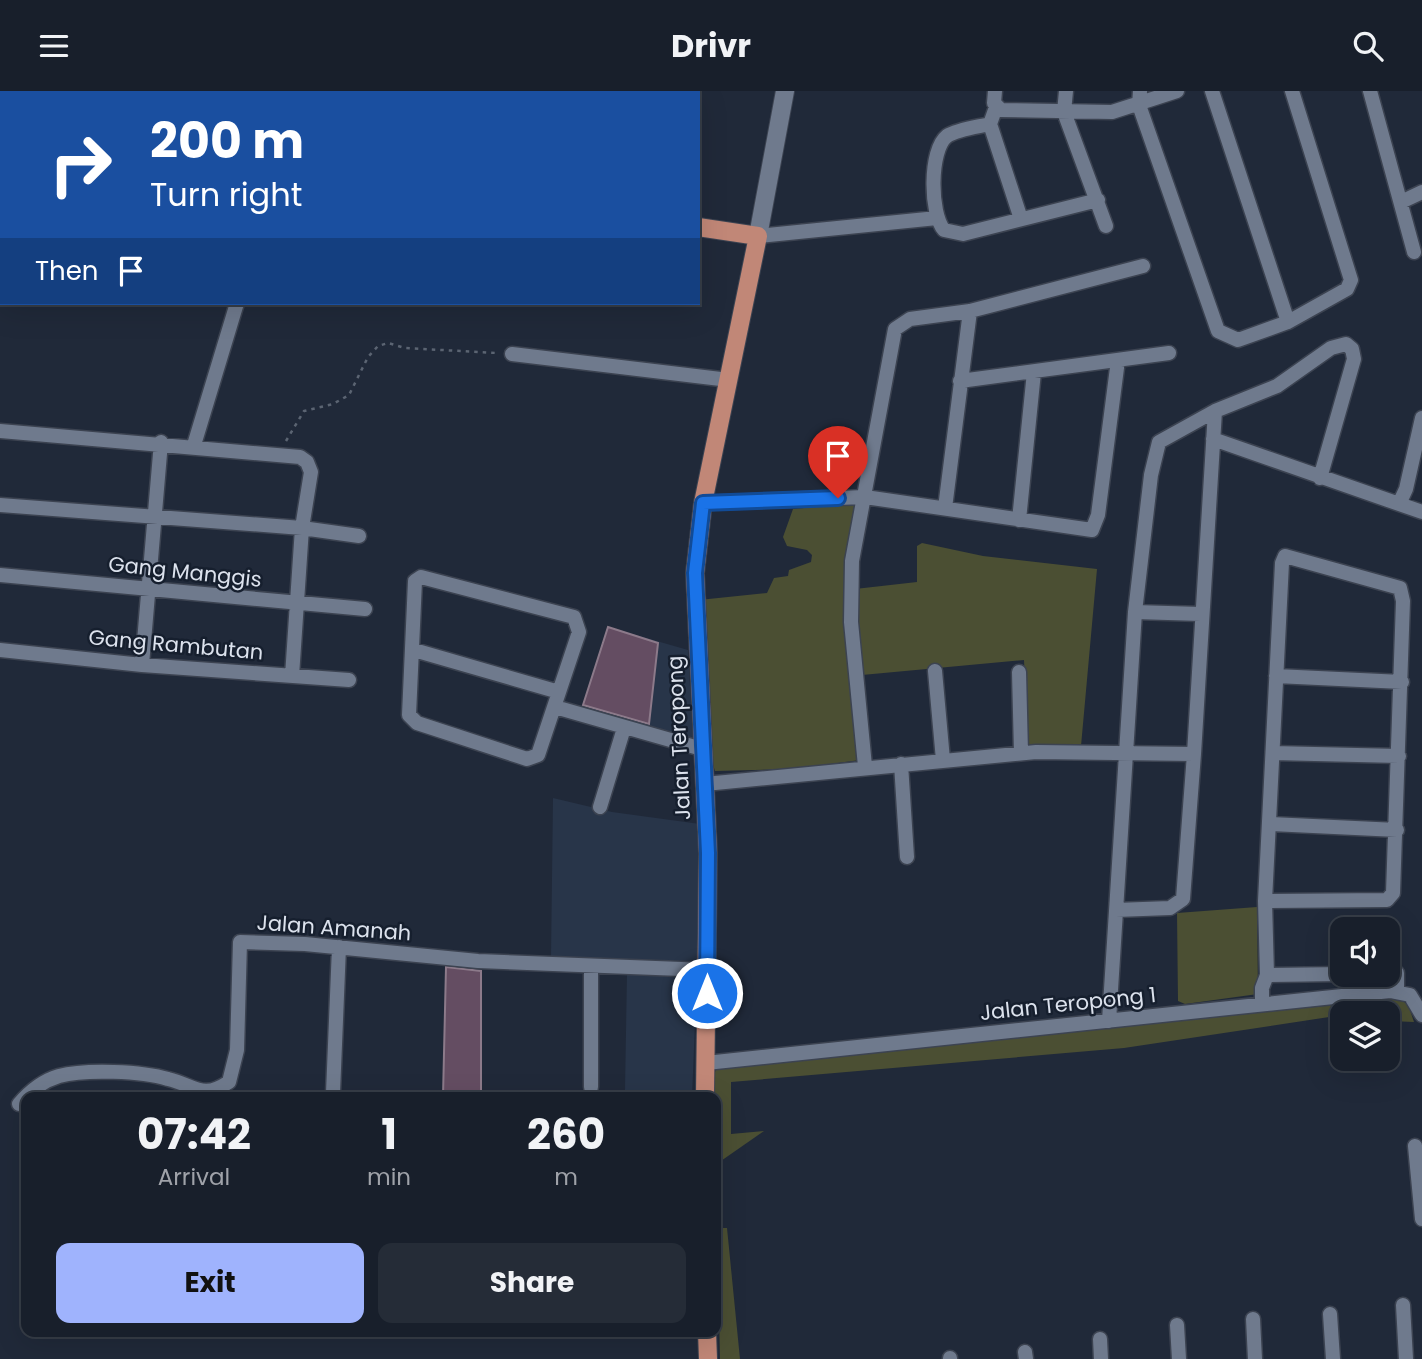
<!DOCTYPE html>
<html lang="en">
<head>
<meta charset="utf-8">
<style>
  body { margin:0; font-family:Poppins,sans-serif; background:#252c37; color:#f1f3f6; height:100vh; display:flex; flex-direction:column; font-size:26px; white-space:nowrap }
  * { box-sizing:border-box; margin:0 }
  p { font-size:23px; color:#9fa2a9 }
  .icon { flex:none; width:38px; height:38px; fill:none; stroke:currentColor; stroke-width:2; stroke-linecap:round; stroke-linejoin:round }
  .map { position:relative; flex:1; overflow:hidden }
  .details { position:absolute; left:21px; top:1001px; width:700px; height:245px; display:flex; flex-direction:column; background:#181f2b; border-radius:14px; box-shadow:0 7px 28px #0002,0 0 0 2px #363d47 }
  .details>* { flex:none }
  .banner { position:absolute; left:0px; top:0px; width:700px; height:214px; box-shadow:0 7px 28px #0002,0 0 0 2px #363d47; background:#1a4fa0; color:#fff; overflow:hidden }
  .fabs { position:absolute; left:1330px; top:826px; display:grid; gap:14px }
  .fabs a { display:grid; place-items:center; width:70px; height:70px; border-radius:14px; background:#181f2b; box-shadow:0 7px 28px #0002,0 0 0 2px #363d47; font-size:35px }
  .pin { position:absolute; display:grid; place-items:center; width:60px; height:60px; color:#fff; margin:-72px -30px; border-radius:50% 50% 50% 0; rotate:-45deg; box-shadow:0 0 7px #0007 }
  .pin .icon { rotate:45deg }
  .me { position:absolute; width:77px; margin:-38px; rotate:0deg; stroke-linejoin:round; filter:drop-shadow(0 0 5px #0008) }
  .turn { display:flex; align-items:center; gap:24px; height:147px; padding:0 35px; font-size:32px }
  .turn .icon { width:91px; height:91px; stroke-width:2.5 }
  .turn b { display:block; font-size:49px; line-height:60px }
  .then { display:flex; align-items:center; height:66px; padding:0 35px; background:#0003; gap:14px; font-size:26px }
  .eta { display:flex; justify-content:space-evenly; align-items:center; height:119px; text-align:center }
  .eta b { font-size:42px; font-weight:700; line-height:49px }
  .button { display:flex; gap:14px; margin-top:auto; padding:14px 35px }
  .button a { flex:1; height:80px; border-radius:14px; background:#9fb3fd; color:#111; font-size:28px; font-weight:700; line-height:80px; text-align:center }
  .button a+a { background:#252c37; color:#f1f3f6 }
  header { display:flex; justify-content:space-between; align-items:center; height:91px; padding:0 35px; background:#181f2b; font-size:32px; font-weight:700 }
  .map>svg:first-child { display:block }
  .built { fill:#283549 }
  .green { fill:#4b4f33 }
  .building { fill:#644d62; stroke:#8c7a8a; stroke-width:2 }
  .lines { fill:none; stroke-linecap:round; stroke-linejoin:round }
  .minor-casing { stroke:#3c4351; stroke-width:17 }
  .tertiary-casing { stroke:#3c4351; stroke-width:20 }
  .primary-casing { stroke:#3c4351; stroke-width:20 }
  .path { stroke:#5b6472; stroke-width:2.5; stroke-dasharray:3.5 5; stroke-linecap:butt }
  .minor { stroke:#6f7a8d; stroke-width:14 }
  .tertiary { stroke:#6f7a8d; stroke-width:18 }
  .primary { stroke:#c18777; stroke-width:18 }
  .route-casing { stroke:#114b97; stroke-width:18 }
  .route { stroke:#1a73e8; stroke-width:12 }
  .labels { text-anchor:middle; stroke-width:5; stroke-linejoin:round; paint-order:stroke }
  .street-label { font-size:21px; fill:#dce2ed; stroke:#161f2e }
</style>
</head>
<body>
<header><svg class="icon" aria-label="menu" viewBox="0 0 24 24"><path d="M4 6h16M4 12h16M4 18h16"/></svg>Drivr<svg class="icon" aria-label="search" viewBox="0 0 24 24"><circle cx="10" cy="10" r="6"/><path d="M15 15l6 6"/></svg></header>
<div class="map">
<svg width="1422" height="1268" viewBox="0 0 1422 1268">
  <rect width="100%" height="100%" fill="#202939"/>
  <path class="built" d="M 608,536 L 688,559 L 693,648 L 582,618 Z
    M 553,707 L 612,721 L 700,733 L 701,870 L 551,866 Z
    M 627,882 L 697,883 L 692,1006 L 648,1006 L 647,1001 L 625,999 Z"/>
  <path class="green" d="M 0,0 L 116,0 L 2,2 L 2,86 Z
    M 860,412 L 855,442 L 860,669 L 793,678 L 715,680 L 709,661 L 699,509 L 767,502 L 774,487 L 788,485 L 789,479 L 811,471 L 812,464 L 807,459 L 787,455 L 783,446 L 793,418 Z
    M 922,452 L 983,465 L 1097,478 L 1081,655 L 1028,658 L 1024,569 L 862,584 L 855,498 L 917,491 L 917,455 Z
    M 1257,816 L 1258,903 L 1185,913 L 1178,910 L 1177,822 Z
    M 1394,906 L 1408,913 L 1414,931 L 1390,930 L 1382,918 L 1124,957 L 731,991 L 731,1043 L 764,1040 L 718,1072 L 716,1066 L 714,984 L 717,975 Z
    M 717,1137 L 727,1137 L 740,1268 L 720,1268 Z"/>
  <path class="building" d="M 608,536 L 658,552 L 649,633 L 583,614 Z
    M 446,876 L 481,880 L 481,1004 L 443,1006 Z"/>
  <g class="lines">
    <defs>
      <path id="minor" d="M 995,0 L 994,12 L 1001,19 L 1112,21 L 1177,0
        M 1066,0 L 1064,21 L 1106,135
        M 1140,0 L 1139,14 L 1218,240 L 1238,249 L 1288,231 L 1347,198 L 1351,189 L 1292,0
        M 1212,0 L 1288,231
        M 1370,0 L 1414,161
        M 301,2 L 301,0
        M 996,16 L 990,33 C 977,36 958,38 947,45 C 929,59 930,123 944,139 L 963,143 L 1098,109
        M 990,33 L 1021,128
        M 1401,111 L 1422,101
        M 758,145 L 937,127
        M 512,263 L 729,289
        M 960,290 L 1169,262
        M 0,340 L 300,366 L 307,371 L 311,381 L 302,437 L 292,585
        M 1213,348 L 1422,421
        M 194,354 L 237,212
        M 703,412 L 865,406 L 1092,439 L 1098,424 L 1118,269
        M 1399,413 L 1406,398 L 1422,327
        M 0,414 L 302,437 L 359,445
        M 945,417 L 970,220
        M 1019,429 L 1034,281
        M 0,484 L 365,518
        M 421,486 L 574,526 L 579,541 L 538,664 L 527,668 L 417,632 L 409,624 L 415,490 Z
        M 1135,521 L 1201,523
        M 0,559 L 142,574 L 349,589
        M 414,559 L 559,601
        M 142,574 L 161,351
        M 935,580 L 943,669
        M 1019,581 L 1021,662
        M 1276,585 L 1402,591
        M 555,616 L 702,658
        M 1273,662 L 1399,665
        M 901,673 L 907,766
        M 865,675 L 851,531 L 852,470 L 895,238 L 910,228 L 970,220 L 1143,175
        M 705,693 L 1036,661 L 1194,663 L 1215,320
        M 600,716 L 624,637
        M 1271,733 L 1397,739
        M 1116,819 L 1170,817 L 1183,808 L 1194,663
        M 1388,882 L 1397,882 L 1397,900
        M 1267,884 L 1342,883
        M 1262,912 L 1262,897 L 1267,884 L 1265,810 L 1282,472 L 1285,465 L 1400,497 L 1403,510 L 1393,802 L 1387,809 L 1265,810
        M 1109,930 L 1135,521 L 1151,384 L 1159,351 L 1215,320 L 1277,295 L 1331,257 L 1346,253 L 1352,258 L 1354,268 L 1320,387
        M 706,972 L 1390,900 L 1410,904 L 1422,924
        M 591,996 L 591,875
        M 333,1002 L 339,856
        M 19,1013 C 30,1000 42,990 59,985 C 85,978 142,980 168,988 C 196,995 202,1009 229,991 L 237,959 L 240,851 L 305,853 L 478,870 L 707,879
        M 1415,1055 L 1422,1128
        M 1403,1214 L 1406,1268
        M 1330,1223 L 1333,1268
        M 1253,1228 L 1255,1268
        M 1177,1234 L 1179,1268
        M 1100,1248 L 1101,1268
        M 1025,1261 L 1026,1268
        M 950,1267 L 950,1268"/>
      <path id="tertiary" d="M 758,145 L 785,0"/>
      <path id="primary" d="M 338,0 L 340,2
        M 698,136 L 758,145 L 703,412 L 695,482 L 708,762 L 705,1006
        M 707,1241 L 708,1268"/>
    </defs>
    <use href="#minor" class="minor-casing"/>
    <use href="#tertiary" class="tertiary-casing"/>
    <use href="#primary" class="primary-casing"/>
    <path class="path" d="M 286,350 L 304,320 L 333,313 L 349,304 L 368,266 L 378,255 L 388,252 L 405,257 L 497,262"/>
    <use href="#minor" class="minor"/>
    <use href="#tertiary" class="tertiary"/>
    <use href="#primary" class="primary"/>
  </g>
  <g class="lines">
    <defs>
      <path id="route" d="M 707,902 L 708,762 L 695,482 L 703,412 L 838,407"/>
    </defs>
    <use href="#route" class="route-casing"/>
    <use href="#route" class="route"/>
  </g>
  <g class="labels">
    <g class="street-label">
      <text transform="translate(185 481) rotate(6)" y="7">Gang Manggis</text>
      <text transform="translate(176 554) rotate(5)" y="7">Gang Rambutan</text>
      <text transform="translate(679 647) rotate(-93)" y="7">Jalan Teropong</text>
      <text transform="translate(334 837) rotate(4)" y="7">Jalan Amanah</text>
      <text transform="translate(1068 913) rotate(-6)" y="7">Jalan Teropong 1</text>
    </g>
  </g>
</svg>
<div class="fabs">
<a><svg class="icon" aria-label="sound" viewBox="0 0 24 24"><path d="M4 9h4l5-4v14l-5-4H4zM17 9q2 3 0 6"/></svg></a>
<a><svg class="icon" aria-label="layers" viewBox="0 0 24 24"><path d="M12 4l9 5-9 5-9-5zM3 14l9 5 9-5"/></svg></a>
</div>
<div class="pin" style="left:838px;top:407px;background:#d93025"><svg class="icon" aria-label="arrive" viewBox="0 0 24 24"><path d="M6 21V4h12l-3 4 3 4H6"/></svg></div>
<svg class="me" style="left:707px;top:902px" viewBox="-20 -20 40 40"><circle r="17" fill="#1a73e8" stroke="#fff" stroke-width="3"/><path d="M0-11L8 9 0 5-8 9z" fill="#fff"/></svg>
<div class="banner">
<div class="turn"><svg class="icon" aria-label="right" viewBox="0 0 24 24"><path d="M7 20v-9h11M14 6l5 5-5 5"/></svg><div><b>200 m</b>Turn right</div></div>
<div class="then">Then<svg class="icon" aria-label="arrive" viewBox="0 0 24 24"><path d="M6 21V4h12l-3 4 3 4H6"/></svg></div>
</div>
<section class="details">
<div class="eta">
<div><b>07:42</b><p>Arrival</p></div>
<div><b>1</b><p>min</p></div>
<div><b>260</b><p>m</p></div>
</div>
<div class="button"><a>Exit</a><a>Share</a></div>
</section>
</div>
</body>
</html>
